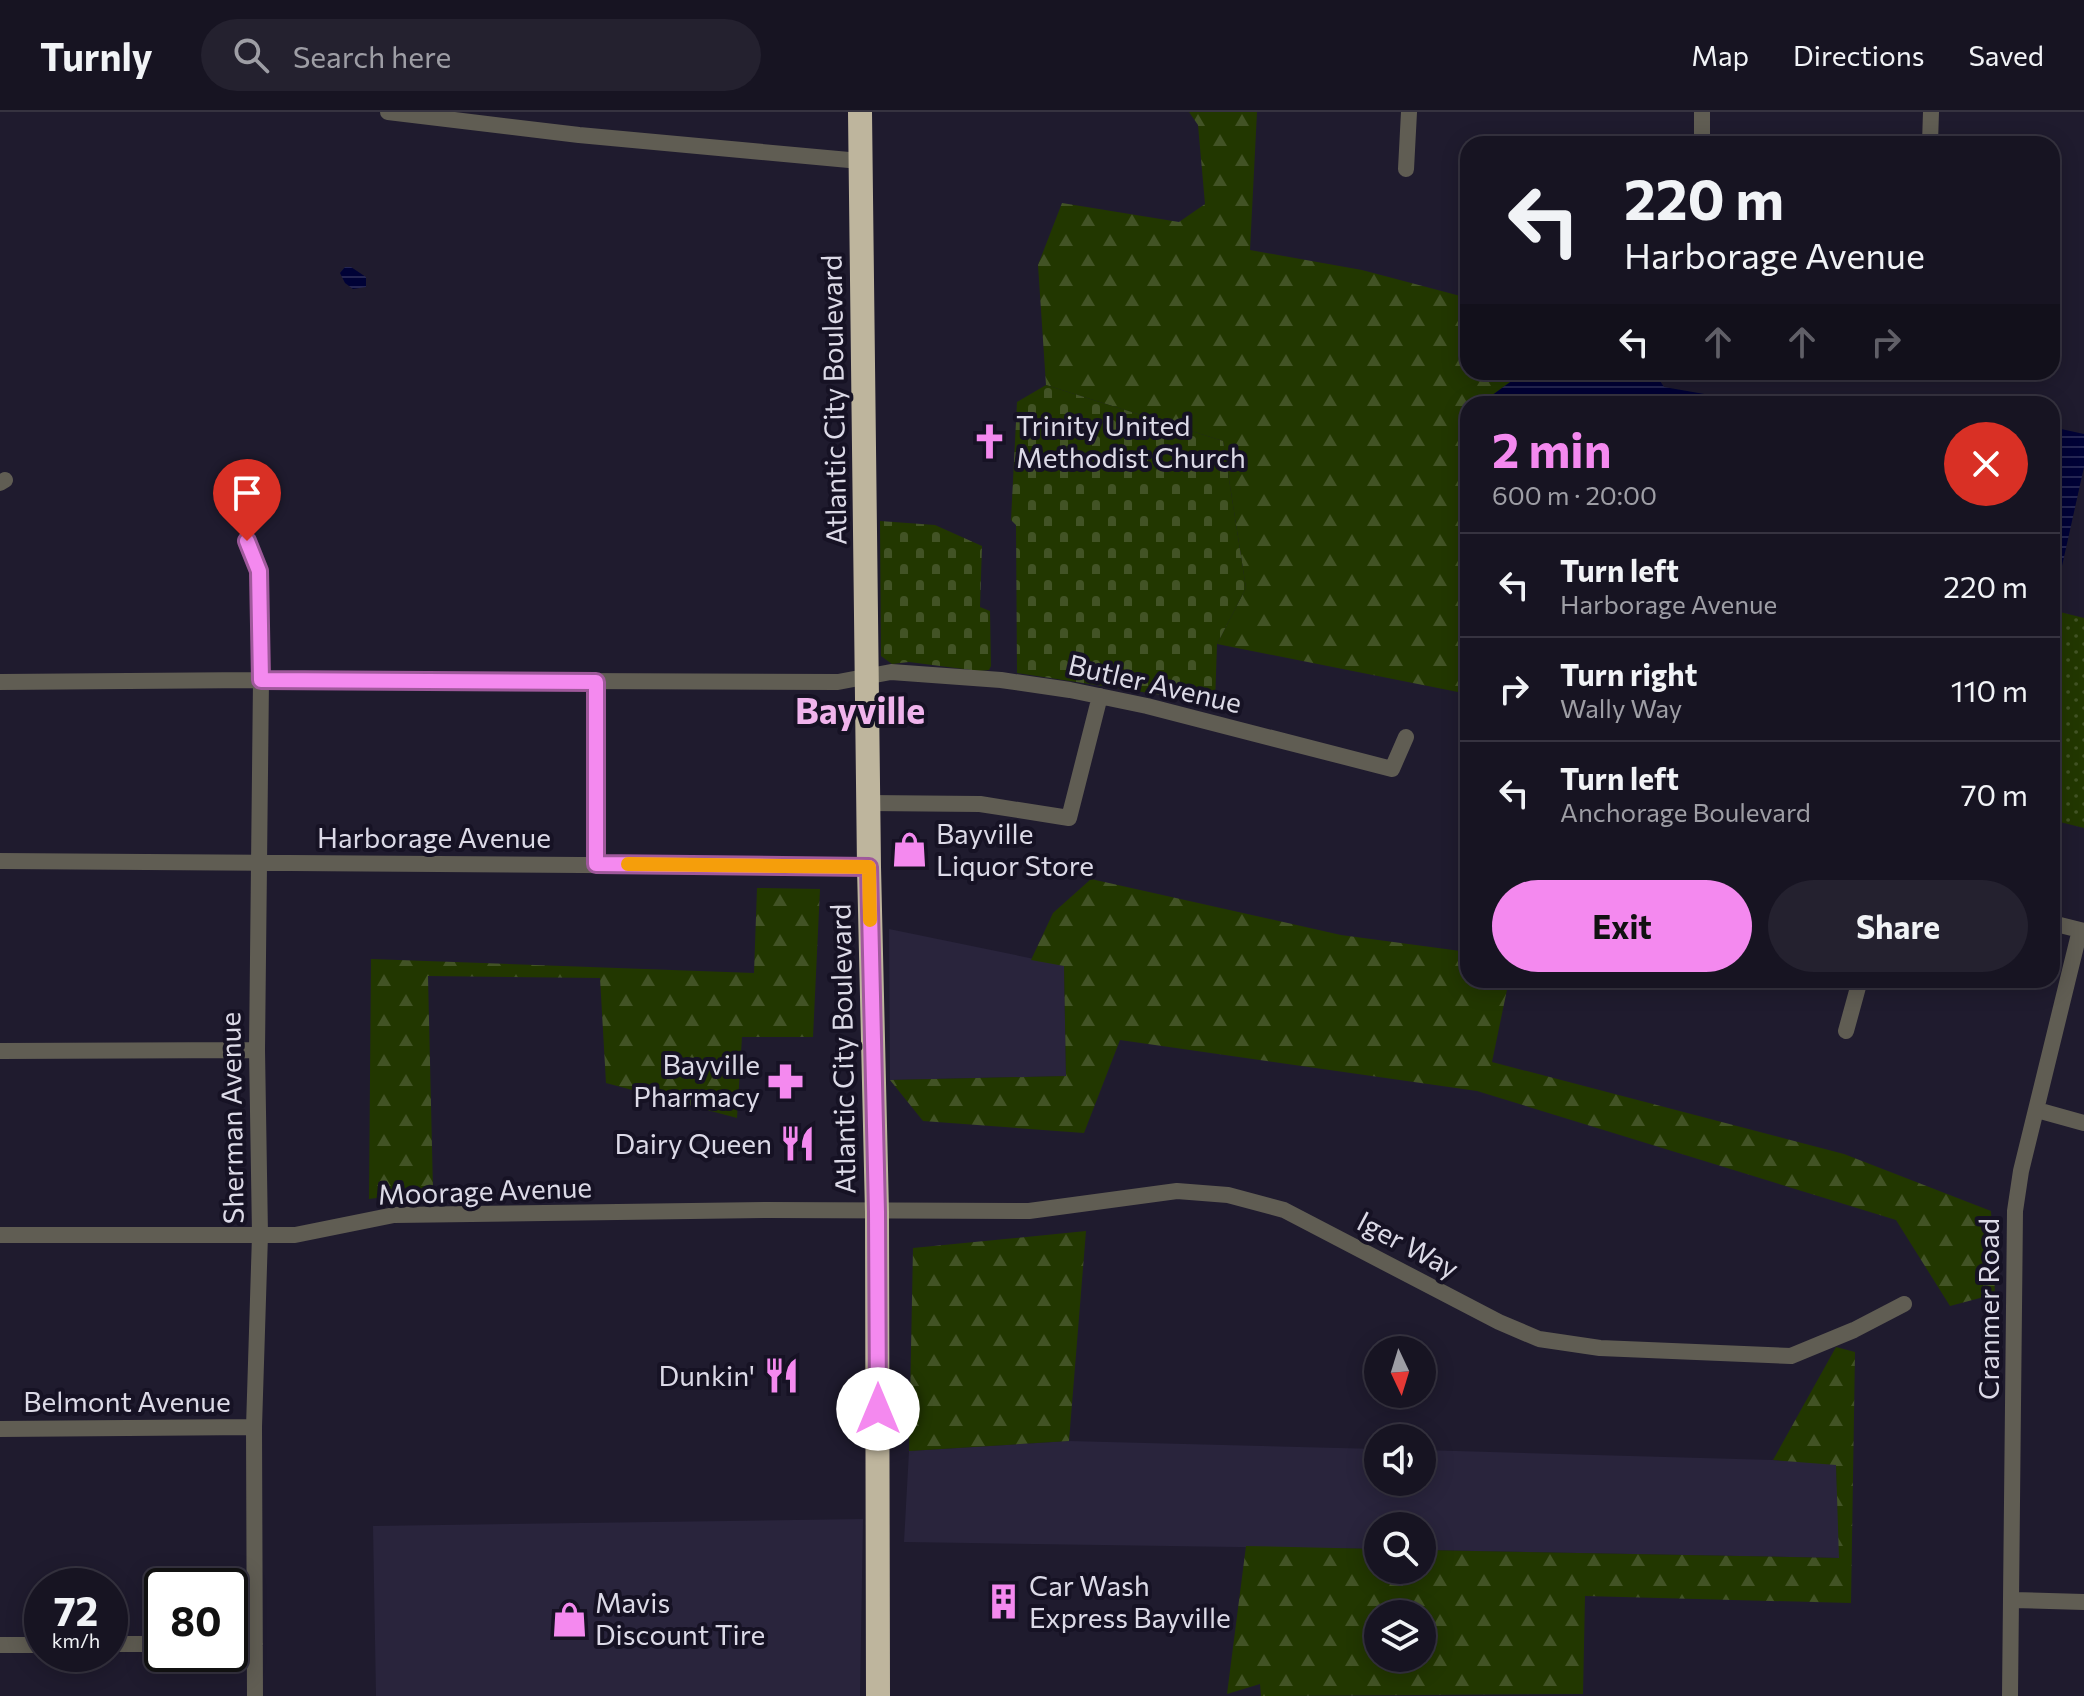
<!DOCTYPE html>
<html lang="en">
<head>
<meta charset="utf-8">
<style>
  body { margin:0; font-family:Commissioner,sans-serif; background:#24212f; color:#f1f3f6; height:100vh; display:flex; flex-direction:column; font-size:30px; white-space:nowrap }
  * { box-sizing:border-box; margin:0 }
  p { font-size:26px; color:#9e9ea5 }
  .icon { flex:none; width:44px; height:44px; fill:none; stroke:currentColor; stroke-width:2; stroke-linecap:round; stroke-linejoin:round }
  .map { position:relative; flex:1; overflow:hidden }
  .drawer { position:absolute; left:1460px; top:284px; width:600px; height:592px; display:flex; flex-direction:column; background:#171422; border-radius:24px; box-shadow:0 4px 20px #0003,0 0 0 2px #363340 }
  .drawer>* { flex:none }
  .guide { position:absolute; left:1460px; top:24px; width:600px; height:244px; border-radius:24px; box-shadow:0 4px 20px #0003,0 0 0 2px #363340; background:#171422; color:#f1f3f6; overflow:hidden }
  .needle { width:52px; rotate:176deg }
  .fabs { position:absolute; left:1364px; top:1224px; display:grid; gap:16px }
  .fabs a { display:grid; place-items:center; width:72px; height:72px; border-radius:50%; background:#171422; box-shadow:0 4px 20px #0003,0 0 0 2px #363340; font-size:40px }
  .speed { position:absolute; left:24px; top:1456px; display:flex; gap:16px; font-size:40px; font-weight:700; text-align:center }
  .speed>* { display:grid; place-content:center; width:104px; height:104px; border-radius:50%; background:#171422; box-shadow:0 4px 20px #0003,0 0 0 2px #363340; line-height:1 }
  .speed small { font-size:20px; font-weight:400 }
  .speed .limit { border:4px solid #111; border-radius:12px; background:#fff; color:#111 }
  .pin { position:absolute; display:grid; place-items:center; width:68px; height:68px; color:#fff; margin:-82px -34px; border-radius:50% 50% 50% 0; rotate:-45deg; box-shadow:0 0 8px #0007 }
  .pin .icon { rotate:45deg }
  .me { position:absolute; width:88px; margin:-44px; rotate:0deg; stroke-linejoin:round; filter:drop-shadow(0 0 6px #0008) }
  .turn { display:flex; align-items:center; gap:28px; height:168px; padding:0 32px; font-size:36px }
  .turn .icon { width:104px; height:104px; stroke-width:2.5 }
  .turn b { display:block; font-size:56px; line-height:68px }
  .lanes { display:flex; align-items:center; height:76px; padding:0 32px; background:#0003; justify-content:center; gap:40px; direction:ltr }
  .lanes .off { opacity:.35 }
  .round { display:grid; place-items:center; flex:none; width:84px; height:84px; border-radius:42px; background:#24212f }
  .summary { display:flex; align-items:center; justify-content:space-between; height:136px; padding:0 32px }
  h1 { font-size:48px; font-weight:700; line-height:60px; color:#f489ef }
  .action { display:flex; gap:16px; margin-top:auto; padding:16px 32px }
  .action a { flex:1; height:92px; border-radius:48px; background:#f489ef; color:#111; font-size:32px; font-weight:700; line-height:92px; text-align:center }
  .action a+a { background:#24212f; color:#f1f3f6 }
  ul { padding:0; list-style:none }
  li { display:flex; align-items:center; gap:24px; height:104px; padding:0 32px; border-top:2px solid #363340 }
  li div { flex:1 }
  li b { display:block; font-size:30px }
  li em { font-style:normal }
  header { display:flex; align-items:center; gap:48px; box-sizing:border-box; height:112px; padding:0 40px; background:#171422; border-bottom:2px solid #363340 }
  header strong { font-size:38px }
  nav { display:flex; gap:44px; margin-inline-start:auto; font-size:28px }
  .search { width:560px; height:72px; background:#24212f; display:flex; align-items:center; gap:20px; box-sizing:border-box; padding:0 28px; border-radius:44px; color:#9e9ea5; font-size:30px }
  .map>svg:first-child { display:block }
  .built { fill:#29243c }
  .grass { fill:url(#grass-dots) }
  .forest { fill:url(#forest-firs); fill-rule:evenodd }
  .cemetery { fill:url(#cemetery-stones) }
  .water { fill:url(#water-rules) }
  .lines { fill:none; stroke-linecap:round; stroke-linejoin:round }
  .minor { stroke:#605d53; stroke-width:16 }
  .highway { stroke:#beb59d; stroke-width:24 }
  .route-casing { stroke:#9f599b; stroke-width:20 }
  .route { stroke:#f489ef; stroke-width:14 }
  .slow { stroke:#f59e0b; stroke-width:14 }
  .labels { text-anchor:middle; stroke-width:8; stroke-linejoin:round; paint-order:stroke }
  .street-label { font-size:28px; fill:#dcdae7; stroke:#161224 }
  .poi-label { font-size:28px; fill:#dcdae7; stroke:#161224; text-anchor:start }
  .district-label { font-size:36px; font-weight:bold; fill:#f0b4ec; stroke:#161224 }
</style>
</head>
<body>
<header>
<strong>Turnly</strong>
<div class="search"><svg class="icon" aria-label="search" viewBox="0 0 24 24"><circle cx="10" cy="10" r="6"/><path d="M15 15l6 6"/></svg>Search here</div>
<nav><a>Map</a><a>Directions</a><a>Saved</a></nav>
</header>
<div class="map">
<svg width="2084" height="1584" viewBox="0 0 2084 1584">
  <defs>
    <pattern id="grass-dots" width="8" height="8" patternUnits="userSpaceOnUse" patternTransform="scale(2)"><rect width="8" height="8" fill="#223700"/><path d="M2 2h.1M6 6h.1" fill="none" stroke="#425325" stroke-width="1.8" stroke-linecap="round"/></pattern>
    <pattern id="forest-firs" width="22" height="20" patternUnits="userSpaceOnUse" patternTransform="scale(2)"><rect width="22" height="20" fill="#223700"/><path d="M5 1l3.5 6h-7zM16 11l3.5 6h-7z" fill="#425325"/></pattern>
    <pattern id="cemetery-stones" width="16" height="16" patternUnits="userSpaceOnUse" patternTransform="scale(2)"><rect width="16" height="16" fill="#223700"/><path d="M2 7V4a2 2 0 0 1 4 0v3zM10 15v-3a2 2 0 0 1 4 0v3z" fill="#425325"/></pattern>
    <pattern id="water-rules" width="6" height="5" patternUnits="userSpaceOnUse" patternTransform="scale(2)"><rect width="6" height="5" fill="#000236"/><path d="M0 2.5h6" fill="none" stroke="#252653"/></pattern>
  </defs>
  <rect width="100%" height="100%" fill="#1f1b2e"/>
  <path class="built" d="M 889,817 L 1064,853 L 1066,964 L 890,968 Z
    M 1069,1329 L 1378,1337 L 1378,1370 L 1422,1370 L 1422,1338 L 1773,1348 L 1836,1352 L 1840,1446 L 1422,1438 L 1422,1414 L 1378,1414 L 1378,1437 L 904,1430 L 909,1339 Z
    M 863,1407 L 860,1584 L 376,1584 L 373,1414 Z"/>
  <path class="grass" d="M 2052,498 L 2084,506 L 2084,716 L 2052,708 Z"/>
  <path class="forest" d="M 1189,0 L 1257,0 L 1250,138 L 1362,158 L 1468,186 L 1468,260 L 1524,260 L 1480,292 L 1468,292 L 1468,582 L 1217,532 L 1246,476 L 1223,329 L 1046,273 L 1038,153 L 1062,91 L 1179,110 L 1205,92 L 1198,13 Z
    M 1091,767 L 1341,823 L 1468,840 L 1468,868 L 1509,868 L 1492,950 L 1844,1042 L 1991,1099 L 1995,1182 L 1950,1194 L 1896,1108 L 1477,979 L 1120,928 L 1084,1021 L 923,1009 L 890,968 L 1066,964 L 1064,854 L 1031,848 L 1053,801 Z
    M 757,776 L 820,777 L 813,925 L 742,925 L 737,1006 L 606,971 L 600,866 L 428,864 L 433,1078 L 369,1087 L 371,847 L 754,861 Z
    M 1086,1119 L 1069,1329 L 909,1339 L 913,1136 Z
    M 1836,1235 L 1855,1240 L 1851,1491 L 1585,1484 L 1583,1582 L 1261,1584 L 1260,1572 L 1227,1582 L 1246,1434 L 1378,1437 L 1378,1458 L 1422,1458 L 1422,1438 L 1839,1446 L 1836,1353 L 1773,1348 ZM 1378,1502 L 1422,1502 L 1422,1546 L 1378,1546 Z"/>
  <path class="cemetery" d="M 1046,273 L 1223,329 L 1246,476 L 1217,532 L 1215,591 L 1017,561 L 1016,413 L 1011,408 L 1017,290 Z
    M 880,409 L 935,413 L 982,434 L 980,495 L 990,499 L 991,554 L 989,558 L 979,559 L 909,550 L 892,552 L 881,544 Z"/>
  <path class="water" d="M 345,155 L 351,155 L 366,165 L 366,175 L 353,177 L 345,171 L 340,161 Z
    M 1524,260 L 1654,260 L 1664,275 L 1762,292 L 1480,292 Z
    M 2052,315 L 2084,322 L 2084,355 L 2062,454 L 2052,461 Z"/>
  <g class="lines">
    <path class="minor" d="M 388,0 L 579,23 L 860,49
      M 1702,0 L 1702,32
      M 1930,31 L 1931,0
      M 1406,57 L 1409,0
      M 0,371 L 5,368
      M 247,429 L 259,459 L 261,568 L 257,938 L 260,1123 L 254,1315 L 255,1584
      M 0,570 L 261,568 L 838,570 L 891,560 L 1001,568 L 1070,578 L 1147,594 L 1392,657 L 1406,625
      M 596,570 L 596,752
      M 869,691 L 980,692 L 1069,706 L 1100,584
      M 0,749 L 869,755
      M 2052,811 L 2084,819
      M 1846,919 L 1860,868
      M 0,939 L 257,938
      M 2037,998 L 2084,1011
      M 0,1123 L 295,1123 L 394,1103 L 770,1098 L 1029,1099 L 1177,1079 L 1228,1083 L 1284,1098 L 1499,1210 L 1539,1227 L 1600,1236 L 1791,1244 L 1854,1218 L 1904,1192
      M 0,1317 L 254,1315
      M 2012,1488 L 2084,1490
      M 110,1532 L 162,1532
      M 230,1532 L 255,1532
      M 0,1533 L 42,1533
      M 2010,1584 L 2015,1099 L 2021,1059 L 2080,818"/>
    <path class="highway" d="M 860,0 L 869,755 L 877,1100 L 878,1584"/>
  </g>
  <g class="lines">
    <defs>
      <path id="route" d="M 247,429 L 259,459 L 261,568 L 596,570 L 596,752 L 869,755 L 877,1100 L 878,1297"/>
    </defs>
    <use href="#route" class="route-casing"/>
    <use href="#route" class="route"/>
    <path class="slow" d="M 628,752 L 869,755 L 870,808"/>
  </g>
  <defs>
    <symbol id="church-bare" viewBox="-9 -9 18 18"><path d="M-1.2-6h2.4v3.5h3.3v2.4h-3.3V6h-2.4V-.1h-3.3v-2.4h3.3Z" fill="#f489ef" stroke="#161224" stroke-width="2.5" paint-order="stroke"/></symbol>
    <symbol id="shop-bare" viewBox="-9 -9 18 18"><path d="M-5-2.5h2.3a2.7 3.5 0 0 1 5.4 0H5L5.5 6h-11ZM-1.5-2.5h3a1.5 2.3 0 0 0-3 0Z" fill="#f489ef" stroke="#161224" stroke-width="2.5" paint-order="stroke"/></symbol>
    <symbol id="pharmacy-bare" viewBox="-9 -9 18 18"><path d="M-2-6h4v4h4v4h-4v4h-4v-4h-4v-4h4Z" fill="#f489ef" stroke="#161224" stroke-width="2.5" paint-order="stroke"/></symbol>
    <symbol id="restaurant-bare" viewBox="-9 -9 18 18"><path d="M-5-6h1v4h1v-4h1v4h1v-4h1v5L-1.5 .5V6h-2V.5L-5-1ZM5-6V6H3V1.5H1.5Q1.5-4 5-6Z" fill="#f489ef" stroke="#161224" stroke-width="2.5" paint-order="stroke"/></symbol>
    <symbol id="building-bare" viewBox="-9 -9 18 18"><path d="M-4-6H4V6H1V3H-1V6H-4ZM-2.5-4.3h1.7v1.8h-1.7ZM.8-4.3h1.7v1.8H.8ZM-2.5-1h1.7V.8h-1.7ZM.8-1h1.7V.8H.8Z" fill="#f489ef" stroke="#161224" stroke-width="2.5" paint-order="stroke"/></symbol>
  </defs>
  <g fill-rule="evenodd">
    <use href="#church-bare" x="964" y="304" width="51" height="51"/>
    <use href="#shop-bare" x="884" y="712" width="51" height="51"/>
    <use href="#pharmacy-bare" x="760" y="944" width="51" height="51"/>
    <use href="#restaurant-bare" x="772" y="1006" width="51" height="51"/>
    <use href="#restaurant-bare" x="756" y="1238" width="51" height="51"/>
    <use href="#building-bare" x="978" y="1464" width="51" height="51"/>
    <use href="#shop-bare" x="544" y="1482" width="51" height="51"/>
  </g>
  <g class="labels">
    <g class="street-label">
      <text transform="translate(834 288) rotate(-91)" y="10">Atlantic City Boulevard</text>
      <text transform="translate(1155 572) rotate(13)" y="10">Butler Avenue</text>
      <text x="434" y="736">Harborage Avenue</text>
      <text transform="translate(843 937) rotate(-91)" y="10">Atlantic City Boulevard</text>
      <text transform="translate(232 1006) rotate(-91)" y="10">Sherman Avenue</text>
      <text transform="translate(485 1079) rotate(-2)" y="10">Moorage Avenue</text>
      <text transform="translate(1408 1133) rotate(28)" y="10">Iger Way</text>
      <text transform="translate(1989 1197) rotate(-90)" y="10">Cranmer Road</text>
      <text x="127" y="1300">Belmont Avenue</text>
    </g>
    <g class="poi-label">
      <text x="1016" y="324">Trinity United<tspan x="1016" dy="32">Methodist Church</tspan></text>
      <text x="936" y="732">Bayville<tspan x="936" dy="32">Liquor Store</tspan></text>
      <text x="760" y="963" text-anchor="end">Bayville<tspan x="760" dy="32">Pharmacy</tspan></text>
      <text x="772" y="1042" text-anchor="end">Dairy Queen</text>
      <text x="755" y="1274" text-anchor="end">Dunkin'</text>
      <text x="1029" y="1484">Car Wash<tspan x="1029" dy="32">Express Bayville</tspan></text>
      <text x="595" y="1501">Mavis<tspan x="595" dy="32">Discount Tire</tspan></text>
    </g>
    <g class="district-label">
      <text x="860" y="612">Bayville</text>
    </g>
  </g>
</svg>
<div class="fabs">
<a><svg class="needle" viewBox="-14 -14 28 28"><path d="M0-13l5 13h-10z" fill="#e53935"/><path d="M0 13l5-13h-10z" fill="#9e9ea5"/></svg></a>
<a><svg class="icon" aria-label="sound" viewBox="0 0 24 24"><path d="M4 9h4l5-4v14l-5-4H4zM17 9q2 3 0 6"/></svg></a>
<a><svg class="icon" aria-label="search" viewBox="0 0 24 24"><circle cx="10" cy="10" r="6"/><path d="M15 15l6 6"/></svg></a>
<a><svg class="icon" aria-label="layers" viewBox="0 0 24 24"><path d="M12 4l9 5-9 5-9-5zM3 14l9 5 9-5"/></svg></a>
</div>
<div class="speed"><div>72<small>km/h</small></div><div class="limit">80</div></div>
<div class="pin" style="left:247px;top:429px;background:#d93025"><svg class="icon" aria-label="arrive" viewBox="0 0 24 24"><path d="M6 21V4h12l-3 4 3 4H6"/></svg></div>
<svg class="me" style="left:878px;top:1297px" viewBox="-20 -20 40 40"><circle r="19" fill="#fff"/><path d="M0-13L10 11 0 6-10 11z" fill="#f489ef"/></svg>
<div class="guide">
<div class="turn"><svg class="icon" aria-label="left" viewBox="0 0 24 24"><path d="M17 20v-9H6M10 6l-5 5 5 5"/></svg><div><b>220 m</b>Harborage Avenue</div></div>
<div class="lanes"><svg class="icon" aria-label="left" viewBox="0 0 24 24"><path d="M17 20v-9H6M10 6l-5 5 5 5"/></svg><svg class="icon off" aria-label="ahead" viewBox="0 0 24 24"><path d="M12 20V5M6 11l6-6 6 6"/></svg><svg class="icon off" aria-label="ahead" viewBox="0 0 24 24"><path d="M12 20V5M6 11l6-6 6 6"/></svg><svg class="icon off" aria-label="right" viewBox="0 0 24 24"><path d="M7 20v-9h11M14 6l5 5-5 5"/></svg></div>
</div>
<section class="drawer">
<div class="summary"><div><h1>2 min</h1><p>600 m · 20:00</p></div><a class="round" style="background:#d93025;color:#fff"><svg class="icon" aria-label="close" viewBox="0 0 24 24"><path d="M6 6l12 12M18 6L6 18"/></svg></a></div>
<ul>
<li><svg class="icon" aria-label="left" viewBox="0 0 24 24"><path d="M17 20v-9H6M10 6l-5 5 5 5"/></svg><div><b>Turn left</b><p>Harborage Avenue</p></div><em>220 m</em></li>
<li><svg class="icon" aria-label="right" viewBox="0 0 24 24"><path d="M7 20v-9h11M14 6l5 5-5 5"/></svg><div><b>Turn right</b><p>Wally Way</p></div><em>110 m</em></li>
<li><svg class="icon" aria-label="left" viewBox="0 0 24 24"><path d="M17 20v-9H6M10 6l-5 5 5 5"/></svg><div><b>Turn left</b><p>Anchorage Boulevard</p></div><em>70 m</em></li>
</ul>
<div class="action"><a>Exit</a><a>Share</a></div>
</section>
</div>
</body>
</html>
